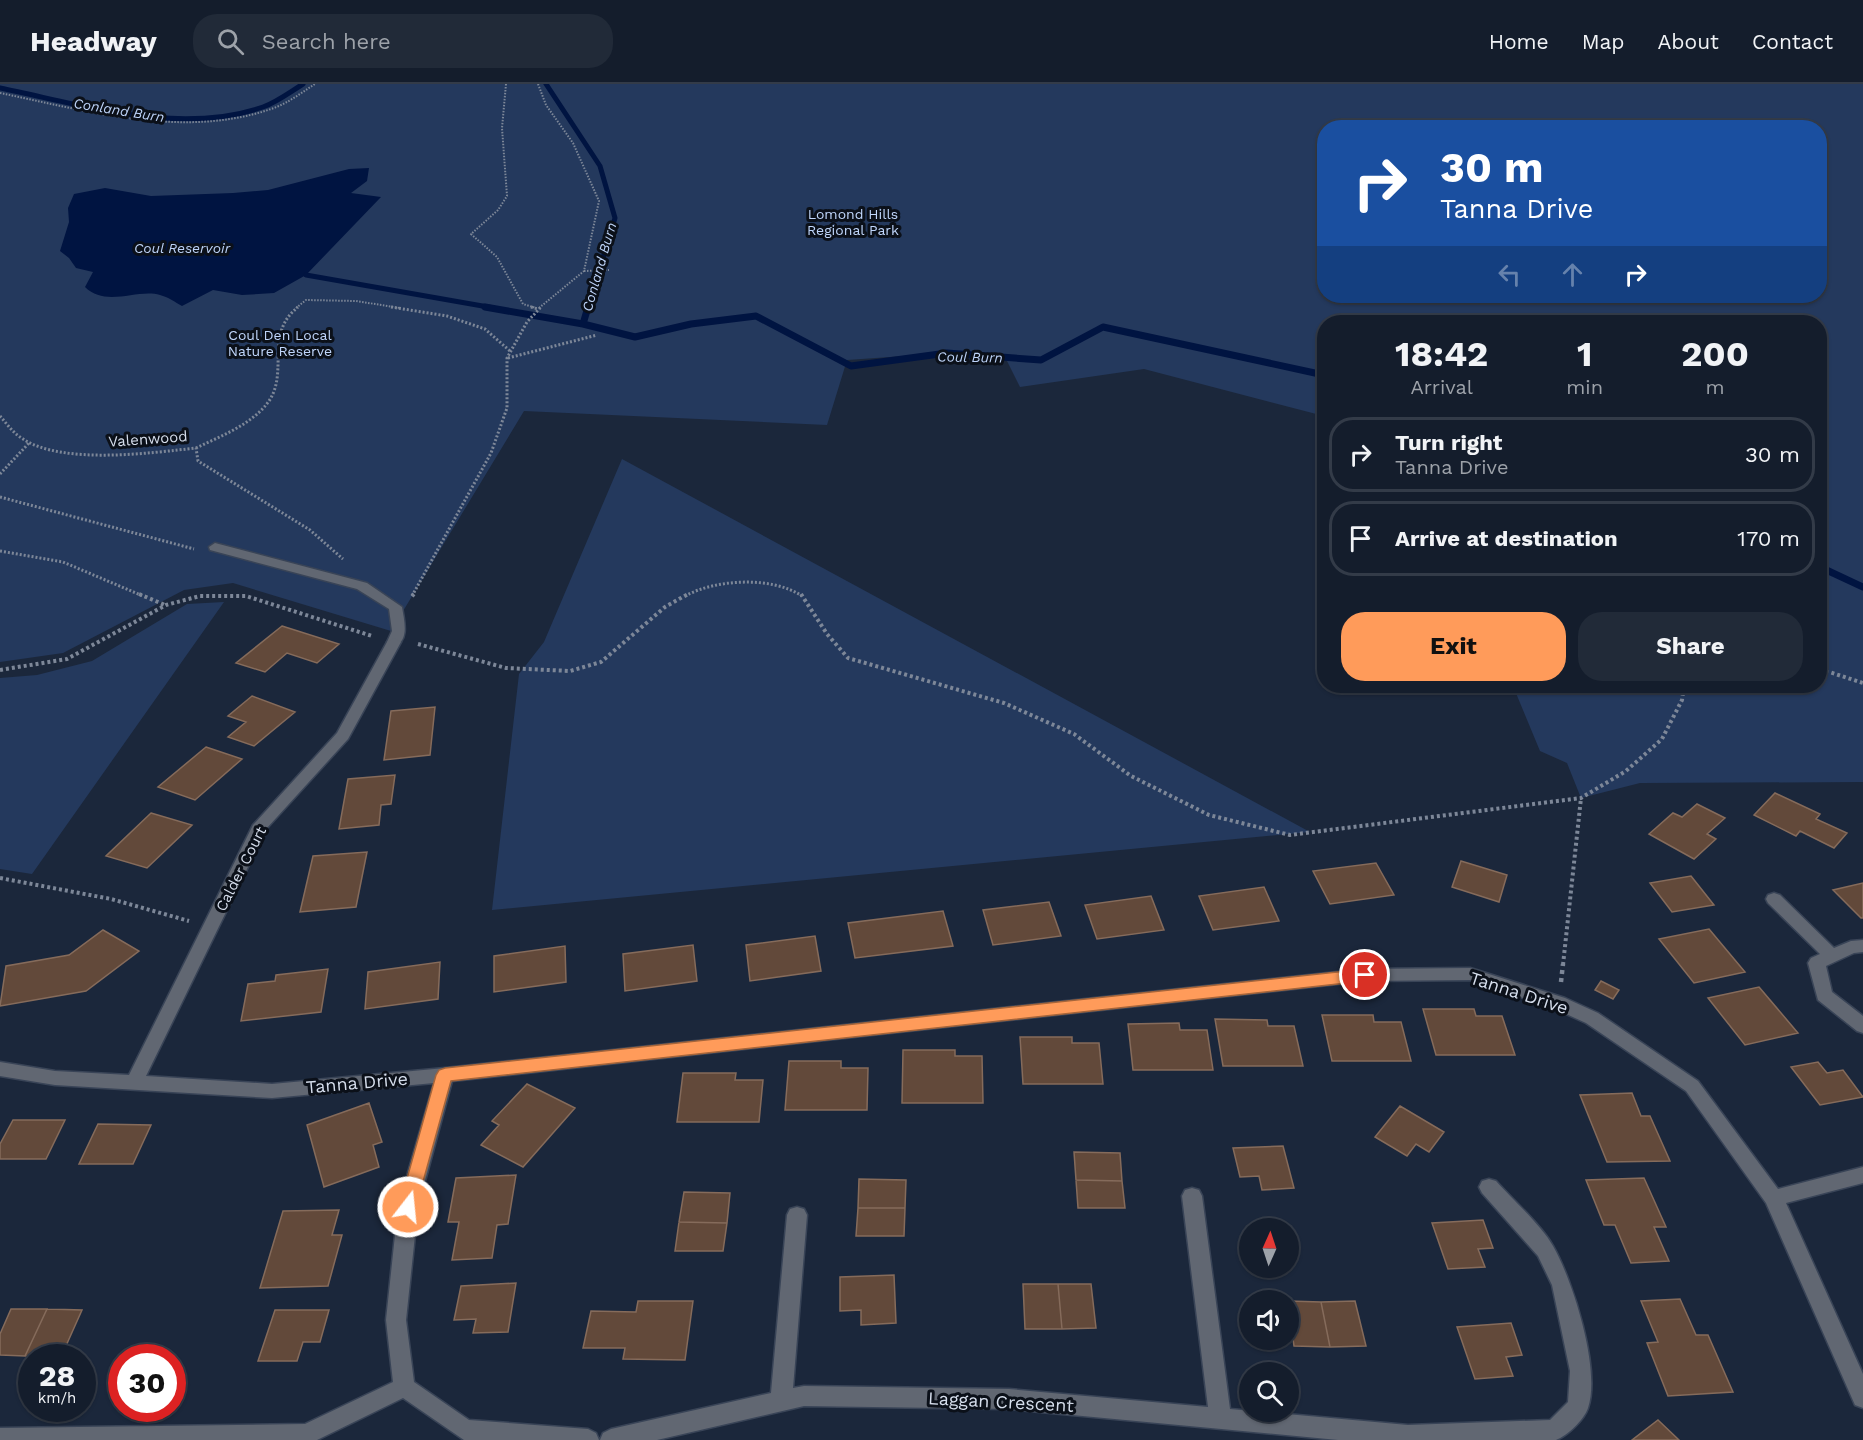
<!DOCTYPE html>
<html lang="en">
<head>
<meta charset="utf-8">
<style>
  body { margin:0; font-family:"Work Sans",sans-serif; background:#212a38; color:#f1f3f6; height:100vh; display:flex; flex-direction:column; font-size:22px; white-space:nowrap }
  * { box-sizing:border-box; margin:0 }
  p { font-size:20px; color:#9da2a9 }
  .icon { flex:none; width:33px; height:33px; fill:none; stroke:currentColor; stroke-width:2; stroke-linecap:round; stroke-linejoin:round }
  .map { position:relative; flex:1; overflow:hidden }
  .panel { position:absolute; left:1317px; top:231px; width:510px; height:378px; display:flex; flex-direction:column; background:#141d2c; border-radius:24px; box-shadow:0 2px 4px #0004,0 0 0 2px #333b48 }
  .panel>* { flex:none }
  .guide { position:absolute; left:1317px; top:36px; width:510px; height:183px; border-radius:24px; box-shadow:0 2px 4px #0004,0 0 0 2px #333b48; background:#1a4fa0; color:#fff; overflow:hidden }
  .needle { width:39px; rotate:3deg }
  .fabs { position:absolute; left:1239px; top:1134px; display:grid; gap:12px }
  .fabs a { display:grid; place-items:center; width:60px; height:60px; border-radius:50%; background:#141d2c; box-shadow:0 2px 4px #0004,0 0 0 2px #333b48; font-size:30px }
  .speed { position:absolute; left:18px; top:1260px; display:flex; gap:12px; font-size:30px; font-weight:700; text-align:center }
  .speed>* { display:grid; place-content:center; width:78px; height:78px; border-radius:50%; background:#141d2c; box-shadow:0 2px 4px #0004,0 0 0 2px #333b48; line-height:1 }
  .speed small { font-size:15px; font-weight:400 }
  .speed .limit { border:9px solid #d22; background:#fff; color:#111 }
  .pin { position:absolute; display:grid; place-items:center; width:51px; height:51px; color:#fff; margin:-26px; border:3px solid #fff; border-radius:50%; box-shadow:0 2px 6px #0007 }
  .me { position:absolute; width:66px; margin:-33px; rotate:16deg; stroke-linejoin:round; filter:drop-shadow(0 0 4px #0008) }
  .turn { display:flex; align-items:center; gap:21px; height:126px; padding:0 24px; font-size:27px }
  .turn .icon { width:78px; height:78px; stroke-width:2.5 }
  .turn b { display:block; font-size:42px; line-height:51px }
  .lanes { display:flex; align-items:center; height:57px; padding:0 24px; background:#0003; justify-content:center; gap:30px; direction:ltr }
  .lanes .off { opacity:.35 }
  .eta { display:flex; justify-content:space-evenly; align-items:center; height:102px; text-align:center }
  .eta b { font-size:36px; font-weight:700; line-height:42px }
  .cta { display:flex; gap:12px; margin-top:auto; padding:12px 24px }
  .cta a { flex:1; height:69px; border-radius:24px; background:#ff9b5a; color:#111; font-size:24px; font-weight:700; line-height:69px; text-align:center }
  .cta a+a { background:#212a38; color:#f1f3f6 }
  ul { padding:0; list-style:none }
  li { display:flex; align-items:center; gap:18px; height:75px; margin:0 12px 9px; padding:0 12px; border:3px solid #333b48; border-radius:24px }
  li div { flex:1 }
  li b { display:block; font-size:22px }
  li em { font-style:normal }
  header { display:flex; align-items:center; gap:36px; box-sizing:border-box; height:84px; padding:0 30px; background:#141d2c; border-bottom:2px solid #333b48 }
  header strong { font-size:28px }
  nav { display:flex; gap:33px; margin-inline-start:auto; font-size:21px }
  .search { width:420px; height:54px; background:#212a38; display:flex; align-items:center; gap:15px; box-sizing:border-box; padding:0 21px; border-radius:24px; color:#9da2a9; font-size:22px }
  .map>svg:first-child { display:block }
  .green { fill:#24395d; fill-rule:evenodd }
  .water { fill:#001441 }
  .lines { fill:none; stroke-linecap:round; stroke-linejoin:round }
  .stream-far1 { stroke:#001441; stroke-width:5 }
  .stream { stroke:#001441; stroke-width:7 }
  .building { fill:#62493a; stroke:#856b5b; stroke-width:1.5 }
  .lane-casing { stroke:#394457; stroke-width:3 }
  .street-casing { stroke:#394457; stroke-width:3 }
  .path-far3 { stroke:#7d8798; stroke-width:2; stroke-dasharray:1.5 1.5; stroke-linecap:butt }
  .path-far2 { stroke:#7d8798; stroke-width:3; stroke-dasharray:2 2; stroke-linecap:butt }
  .path-far1 { stroke:#7d8798; stroke-width:4; stroke-dasharray:3 3; stroke-linecap:butt }
  .path { stroke:#7d8798; stroke-width:4.5; stroke-dasharray:4 4; stroke-linecap:butt }
  .lane { fill:#616772; fill-rule:evenodd }
  .street { fill:#616772; fill-rule:evenodd }
  .route { fill:#ff9b5a; stroke:#a6653a; stroke-width:1.5 }
  .labels { text-anchor:middle; stroke-width:6; stroke-linejoin:round; paint-order:stroke }
  .far-water-label { font-size:14px; font-style:italic; fill:#bdd3f8; stroke:#0b1019 }
  .far-park-label { font-size:14px; fill:#c1d7fc; stroke:#0b1019 }
  .street-label { font-size:15px; fill:#d6deec; stroke:#0b1019 }
  .near-street-label { font-size:18px; fill:#d6deec; stroke:#0b1019 }
</style>
</head>
<body>
<header>
<strong>Headway</strong>
<div class="search"><svg class="icon" aria-label="search" viewBox="0 0 24 24"><circle cx="10" cy="10" r="6"/><path d="M15 15l6 6"/></svg>Search here</div>
<nav><a>Home</a><a>Map</a><a>About</a><a>Contact</a></nav>
</header>
<div class="map">
<svg width="1863" height="1356" viewBox="0 0 1863 1356">
  <rect width="100%" height="100%" fill="#1b273b"/>
  <path class="green" d="M 0,0 L 1863,0 L 1863,698 L 1640,699 L 1581,714 L 1567,679 L 1540,667 L 1513,602 L 1820,602 L 1820,238 L 1324,238 L 1324,332 L 1144,285 L 1020,303 L 1005,273 L 947,269 L 847,276 L 827,341 L 524,327 L 391,547 L 233,499 L 184,506 L 63,569 L 0,578 ZM 1324,44 L 1820,44 L 1820,212 L 1324,212 Z
    M 622,375 L 1310,748 L 492,826 L 519,590 L 544,558 Z
    M 224,518 L 32,790 L 0,785 L 0,594 L 37,591 L 92,577 L 187,520 Z"/>
  <path class="water" d="M 369,84 L 367,97 L 351,109 L 381,113 L 306,191 L 274,209 L 242,211 L 213,206 L 182,222 C 175,218 168,213 160,211 C 138,204 106,224 85,203 L 93,188 L 76,184 L 69,174 L 60,167 L 69,138 L 68,124 L 74,110 L 105,104 L 151,112 L 233,109 L 268,106 L 349,85 Z"/>
  <g class="lines">
    <path class="stream-far1" d="M 546,0 L 600,82 L 615,134 L 588,224
      M 0,4 C 84,21 179,52 263,23 C 277,18 290,8 303,0
      M 306,191 L 494,224"/>
    <path class="stream" d="M 485,223 L 583,240 L 635,253 L 691,240 L 756,232 L 851,282 L 947,269 L 1041,276 L 1103,243 L 1324,291
      M 583,240 L 588,223
      M 1820,483 L 1863,503"/>
  </g>
  <path class="building" d="M 282,542 L 339,560 L 317,579 L 287,569 L 265,588 L 236,579 Z
    M 252,612 L 295,628 L 254,662 L 228,653 L 246,638 L 228,632 Z
    M 435,623 L 430,671 L 384,676 L 391,627 Z
    M 206,663 L 242,675 L 195,716 L 158,703 Z
    M 395,691 L 391,720 L 381,721 L 379,741 L 339,745 L 348,695 Z
    M 1775,709 L 1820,730 L 1816,735 L 1847,749 L 1834,764 L 1800,747 L 1796,752 L 1754,731 Z
    M 1697,720 L 1725,734 L 1707,750 L 1716,755 L 1694,775 L 1649,750 L 1673,729 L 1682,733 Z
    M 151,729 L 192,741 L 147,784 L 106,772 Z
    M 367,768 L 356,823 L 300,828 L 313,772 Z
    M 1461,777 L 1507,791 L 1499,818 L 1452,803 Z
    M 1376,779 L 1394,811 L 1330,820 L 1313,787 Z
    M 1691,792 L 1714,821 L 1672,828 L 1650,799 Z
    M 1863,799 L 1863,834 L 1861,834 L 1833,806 Z
    M 1264,803 L 1279,837 L 1213,846 L 1199,812 Z
    M 1151,812 L 1164,846 L 1097,855 L 1085,821 Z
    M 1049,818 L 1061,852 L 993,861 L 983,826 Z
    M 943,827 L 953,862 L 855,874 L 848,839 Z
    M 1709,845 L 1745,888 L 1694,899 L 1659,855 Z
    M 103,846 L 139,867 L 86,907 L 0,922 L 6,882 L 69,871 Z
    M 815,852 L 821,887 L 750,897 L 746,861 Z
    M 693,861 L 697,897 L 625,907 L 623,870 Z
    M 565,862 L 566,898 L 494,908 L 494,872 Z
    M 440,878 L 438,915 L 365,925 L 368,888 Z
    M 328,885 L 321,928 L 241,937 L 248,900 L 275,897 L 276,891 Z
    M 1601,897 L 1619,906 L 1613,915 L 1595,906 Z
    M 1759,903 L 1798,949 L 1745,961 L 1708,914 Z
    M 1423,925 L 1474,925 L 1476,932 L 1502,932 L 1515,971 L 1436,971 Z
    M 1322,931 L 1373,931 L 1374,938 L 1401,938 L 1411,977 L 1332,977 Z
    M 1215,935 L 1267,936 L 1268,942 L 1294,942 L 1303,982 L 1223,982 Z
    M 1179,939 L 1180,946 L 1207,946 L 1213,986 L 1133,986 L 1128,940 Z
    M 1020,953 L 1072,953 L 1072,959 L 1099,959 L 1103,1000 L 1023,1000 Z
    M 903,966 L 955,966 L 955,972 L 982,972 L 983,1019 L 902,1019 Z
    M 789,977 L 841,977 L 841,984 L 868,984 L 867,1026 L 785,1026 Z
    M 1818,978 L 1827,989 L 1843,986 L 1863,1013 L 1820,1021 L 1791,983 Z
    M 683,989 L 736,989 L 735,996 L 763,996 L 759,1038 L 677,1038 Z
    M 527,1000 L 575,1024 L 523,1083 L 481,1061 L 499,1041 L 492,1037 Z
    M 1632,1009 L 1641,1032 L 1650,1032 L 1670,1077 L 1607,1078 L 1580,1011 Z
    M 369,1019 L 382,1058 L 373,1061 L 379,1083 L 324,1103 L 307,1041 Z
    M 1400,1022 L 1444,1048 L 1429,1068 L 1416,1060 L 1407,1072 L 1375,1053 Z
    M 13,1036 L 65,1036 L 46,1075 L 0,1075 L 0,1060 Z
    M 98,1040 L 151,1041 L 133,1080 L 79,1080 Z
    M 1283,1062 L 1294,1104 L 1262,1106 L 1259,1092 L 1240,1093 L 1233,1064 Z
    M 1074,1068 L 1120,1069 L 1122,1097 L 1076,1096 Z
    M 516,1091 L 508,1140 L 497,1141 L 492,1174 L 452,1176 L 459,1138 L 448,1138 L 456,1094 Z
    M 1644,1094 L 1666,1143 L 1654,1143 L 1669,1177 L 1631,1179 L 1615,1141 L 1604,1141 L 1586,1096 Z
    M 859,1095 L 906,1096 L 905,1124 L 858,1124 Z
    M 1076,1096 L 1122,1097 L 1125,1124 L 1078,1124 Z
    M 684,1108 L 730,1109 L 727,1139 L 679,1138 Z
    M 858,1124 L 905,1124 L 904,1152 L 856,1152 Z
    M 339,1126 L 332,1151 L 342,1151 L 328,1202 L 260,1204 L 283,1127 Z
    M 1483,1136 L 1493,1164 L 1478,1165 L 1485,1183 L 1448,1185 L 1432,1139 Z
    M 679,1138 L 727,1139 L 723,1167 L 675,1167 Z
    M 894,1191 L 896,1239 L 861,1241 L 861,1226 L 840,1227 L 840,1193 Z
    M 516,1199 L 508,1248 L 473,1249 L 476,1235 L 454,1236 L 461,1202 Z
    M 1023,1200 L 1058,1200 L 1062,1245 L 1025,1245 Z
    M 1058,1200 L 1091,1200 L 1096,1244 L 1062,1245 Z
    M 1680,1215 L 1696,1251 L 1708,1251 L 1733,1308 L 1668,1312 L 1647,1259 L 1658,1258 L 1641,1217 Z
    M 638,1217 L 693,1217 L 685,1276 L 623,1275 L 625,1264 L 583,1264 L 591,1227 L 636,1228 Z
    M 1288,1217 L 1321,1218 L 1330,1263 L 1294,1262 Z
    M 1355,1217 L 1366,1262 L 1330,1263 L 1321,1218 Z
    M 11,1225 L 47,1225 L 25,1272 L 0,1271 L 0,1250 Z
    M 47,1225 L 82,1226 L 61,1273 L 25,1272 Z
    M 275,1226 L 329,1226 L 320,1258 L 303,1258 L 297,1277 L 258,1277 Z
    M 1511,1239 L 1522,1271 L 1506,1273 L 1513,1292 L 1475,1295 L 1457,1243 Z
    M 1658,1336 L 1679,1356 L 1632,1356 Z"/>
  <g class="lines">
    <defs>
      <path id="lane" d="M 215,459 L 367,499 L 402,523 C 404,536 410,557 394,562 L 387,558 L 392,547 L 389,525 L 357,505 L 210,466 L 209,463 Z"/>
      <path id="street" d="M 394,554 L 401,558 L 348,655 L 267,744 L 146,992 L 272,1000 L 445,984 L 1365,885 L 1470,884 L 1565,914 L 1598,929 L 1698,997 L 1778,1105 L 1863,1083 L 1863,1099 L 1786,1119 L 1863,1290 L 1863,1324 L 1855,1321 L 1766,1119 L 1686,1007 L 1586,939 L 1553,924 L 1470,896 L 1365,897 L 452,997 L 418,1123 L 406,1236 L 414,1298 L 469,1336 L 588,1345 L 596,1349 L 599,1356 L 464,1356 L 403,1314 L 317,1356 L 0,1356 L 0,1344 L 305,1340 L 393,1298 L 386,1236 L 398,1123 L 434,999 L 272,1014 L 55,1001 L 0,992 L 0,978 L 55,987 L 129,991 L 253,741 L 337,649 L 387,558 Z
        M 1774,809 L 1780,811 L 1834,864 L 1851,857 L 1863,856 L 1863,868 L 1854,869 L 1826,882 L 1832,908 L 1863,932 L 1863,949 L 1857,947 L 1818,916 L 1808,879 L 1811,874 L 1820,870 L 1768,819 L 1766,815 L 1768,811 Z
        M 1489,1095 L 1496,1097 C 1512,1115 1542,1142 1553,1162 C 1573,1197 1601,1286 1588,1324 C 1584,1336 1567,1352 1556,1356 L 1338,1356 L 1009,1325 L 804,1322 L 657,1356 L 600,1356 L 603,1349 L 611,1345 L 771,1309 L 787,1131 L 790,1125 L 797,1123 L 804,1125 L 807,1131 L 793,1304 L 804,1302 L 1009,1305 L 1208,1323 L 1182,1112 L 1185,1106 L 1192,1104 L 1199,1106 L 1202,1112 L 1230,1325 L 1408,1341 L 1550,1336 L 1568,1318 L 1570,1287 L 1552,1201 L 1538,1172 L 1482,1109 L 1479,1103 L 1482,1097 Z"/>
    </defs>
    <use href="#lane" class="lane-casing"/>
    <use href="#street" class="street-casing"/>
    <path class="path-far3" d="M 506,0 L 502,44 L 507,112 L 498,126 L 471,150 L 497,173 L 523,220 L 536,224
      M 538,0 L 546,21 L 573,59 L 599,117 L 584,187 L 539,224
      M 0,9 C 87,27 184,55 271,25 C 287,20 301,9 315,0
      M 584,187 L 609,186
      M 296,224 L 306,216 L 356,217 L 400,224"/>
    <path class="path-far2" d="M 391,223 L 447,232 L 485,245 L 510,267
      M 531,223 L 538,225
      M 508,274 L 597,251
      M 0,332 C 7,340 13,349 23,355 C 63,381 150,369 196,364 L 198,377 L 310,446 L 343,475
      M 196,364 C 221,352 253,340 269,317 C 289,287 264,250 298,223
      M 0,390 L 29,359
      M 0,413 L 194,465
      M 0,467 L 63,478 L 143,512
      M 412,512 L 491,369 L 507,324 L 507,274 L 527,238 L 541,223
      M 685,512 C 716,495 772,492 802,512"/>
    <path class="path-far1" d="M 139,510 L 165,521
      M 801,510 L 827,550 L 848,574 L 1004,619 L 1074,650 L 1131,692 L 1209,731 L 1290,751 L 1581,714 L 1626,687 L 1662,655 L 1682,616 L 1684,602
      M 412,512 L 414,510
      M 418,560 L 506,584 L 570,587 L 601,578 L 665,523 L 688,510
      M 1820,585 L 1863,599
      M 0,586 L 67,575 L 166,521 L 200,512 L 246,512 L 372,552
      M 0,794 L 111,815 L 189,837
      M 1563,881 L 1581,714"/>
    <path class="path" d="M 1561,898 L 1563,880"/>
    <use href="#lane" class="lane"/>
    <use href="#street" class="street"/>
  </g>
  <path class="route" d="M 1365,885 L 1372,891 L 1365,897 L 451,997 L 416,1123 L 414,1129 L 408,1131 L 401,1129 L 399,1123 L 436,991 L 439,986 L 445,984 Z"/>
  <g class="labels">
    <g class="far-water-label">
      <text transform="translate(119 26) rotate(9)" y="5">Conland Burn</text>
      <text x="182" y="169">Coul Reservoir</text>
      <text transform="translate(599 183) rotate(-74)" y="5">Conland Burn</text>
      <text transform="translate(970 273) rotate(1)" y="5">Coul Burn</text>
    </g>
    <g class="far-park-label">
      <text x="853" y="135">Lomond Hills<tspan x="853" dy="16">Regional Park</tspan></text>
      <text x="280" y="256">Coul Den Local<tspan x="280" dy="16">Nature Reserve</tspan></text>
    </g>
    <g class="street-label">
      <text transform="translate(148 355) rotate(-4)" y="5">Valenwood</text>
      <text transform="translate(241 785) rotate(-63)" y="5">Calder Court</text>
    </g>
    <g class="near-street-label">
      <text transform="translate(1519 909) rotate(18)" y="6">Tanna Drive</text>
      <text transform="translate(357 999) rotate(-5)" y="6">Tanna Drive</text>
      <text transform="translate(1001 1318) rotate(3)" y="6">Laggan Crescent</text>
    </g>
  </g>
</svg>
<div class="fabs">
<a><svg class="needle" viewBox="-14 -14 28 28"><path d="M0-13l5 13h-10z" fill="#e53935"/><path d="M0 13l5-13h-10z" fill="#9da2a9"/></svg></a>
<a><svg class="icon" aria-label="sound" viewBox="0 0 24 24"><path d="M4 9h4l5-4v14l-5-4H4zM17 9q2 3 0 6"/></svg></a>
<a><svg class="icon" aria-label="search" viewBox="0 0 24 24"><circle cx="10" cy="10" r="6"/><path d="M15 15l6 6"/></svg></a>
</div>
<div class="speed"><div>28<small>km/h</small></div><div class="limit">30</div></div>
<div class="pin" style="left:1365px;top:891px;background:#d93025"><svg class="icon" aria-label="arrive" viewBox="0 0 24 24"><path d="M6 21V4h12l-3 4 3 4H6"/></svg></div>
<svg class="me" style="left:408px;top:1123px" viewBox="-20 -20 40 40"><circle r="17" fill="#ff9b5a" stroke="#fff" stroke-width="3"/><path d="M0-11L8 9 0 5-8 9z" fill="#fff"/></svg>
<div class="guide">
<div class="turn"><svg class="icon" aria-label="right" viewBox="0 0 24 24"><path d="M7 20v-9h11M14 6l5 5-5 5"/></svg><div><b>30 m</b>Tanna Drive</div></div>
<div class="lanes"><svg class="icon off" aria-label="left" viewBox="0 0 24 24"><path d="M17 20v-9H6M10 6l-5 5 5 5"/></svg><svg class="icon off" aria-label="ahead" viewBox="0 0 24 24"><path d="M12 20V5M6 11l6-6 6 6"/></svg><svg class="icon" aria-label="right" viewBox="0 0 24 24"><path d="M7 20v-9h11M14 6l5 5-5 5"/></svg></div>
</div>
<section class="panel">
<div class="eta">
<div><b>18:42</b><p>Arrival</p></div>
<div><b>1</b><p>min</p></div>
<div><b>200</b><p>m</p></div>
</div>
<ul>
<li><svg class="icon" aria-label="right" viewBox="0 0 24 24"><path d="M7 20v-9h11M14 6l5 5-5 5"/></svg><div><b>Turn right</b><p>Tanna Drive</p></div><em>30 m</em></li>
<li><svg class="icon" aria-label="arrive" viewBox="0 0 24 24"><path d="M6 21V4h12l-3 4 3 4H6"/></svg><div><b>Arrive at destination</b></div><em>170 m</em></li>
</ul>
<div class="cta"><a>Exit</a><a>Share</a></div>
</section>
</div>
</body>
</html>
